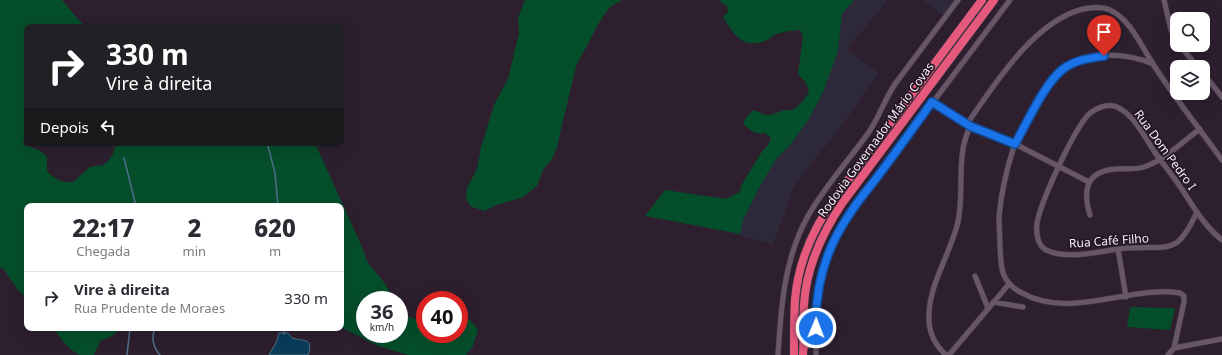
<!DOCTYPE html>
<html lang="pt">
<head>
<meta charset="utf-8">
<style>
  body { margin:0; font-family:"Noto Sans",sans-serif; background:#f2f2f3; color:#2b2b33; height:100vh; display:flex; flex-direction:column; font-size:15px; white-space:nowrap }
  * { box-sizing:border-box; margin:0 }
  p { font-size:13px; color:#7c7c81 }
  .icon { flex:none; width:22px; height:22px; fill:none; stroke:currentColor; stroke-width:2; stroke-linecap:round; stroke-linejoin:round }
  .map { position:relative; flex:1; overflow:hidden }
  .side { position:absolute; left:24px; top:203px; width:320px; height:128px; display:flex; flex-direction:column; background:#fff; border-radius:8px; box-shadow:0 4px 16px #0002 }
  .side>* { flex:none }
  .hud { position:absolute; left:24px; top:24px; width:320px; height:122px; border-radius:8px; box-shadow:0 4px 16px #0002; background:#202124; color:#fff; overflow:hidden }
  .controls { position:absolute; left:1170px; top:12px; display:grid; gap:8px }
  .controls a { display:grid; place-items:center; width:40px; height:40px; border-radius:8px; background:#fff; box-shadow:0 4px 16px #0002; font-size:20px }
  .speed { position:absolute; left:356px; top:291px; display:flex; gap:8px; font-size:20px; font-weight:700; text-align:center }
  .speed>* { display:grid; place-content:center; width:52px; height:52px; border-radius:50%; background:#fff; box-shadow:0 4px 16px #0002; line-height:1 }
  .speed small { font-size:10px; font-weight:400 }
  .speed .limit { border:6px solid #d22; background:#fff; color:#111 }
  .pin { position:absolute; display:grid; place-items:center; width:34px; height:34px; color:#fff; margin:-41px -17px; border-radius:50% 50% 50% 0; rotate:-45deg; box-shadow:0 0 4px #0007 }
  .pin .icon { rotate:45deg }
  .me { position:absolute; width:44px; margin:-22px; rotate:1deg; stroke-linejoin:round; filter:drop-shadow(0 0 3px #0008) }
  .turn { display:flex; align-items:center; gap:14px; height:84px; padding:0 16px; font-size:18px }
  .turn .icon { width:52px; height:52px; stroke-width:2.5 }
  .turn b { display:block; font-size:28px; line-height:34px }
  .then { display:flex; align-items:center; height:38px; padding:0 16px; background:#0003; gap:8px; font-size:15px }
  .eta { display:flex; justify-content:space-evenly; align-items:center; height:68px; text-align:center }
  .eta b { font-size:24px; font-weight:800; line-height:28px }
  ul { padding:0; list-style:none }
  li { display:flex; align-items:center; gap:12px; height:52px; padding:0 16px; border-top:1px solid #e1e1e2 }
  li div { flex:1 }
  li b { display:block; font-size:15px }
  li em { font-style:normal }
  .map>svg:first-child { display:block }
  .industrial { fill:#2e293a }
  .green { fill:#054e2b }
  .water { fill:#083c59; stroke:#4f7088 }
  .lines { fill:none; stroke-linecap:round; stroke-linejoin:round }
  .stream { stroke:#4f7088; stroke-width:1.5 }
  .minor-casing { stroke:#463b47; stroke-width:6 }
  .highway-casing { stroke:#463b47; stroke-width:9 }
  .minor { stroke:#665667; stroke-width:5 }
  .highway { stroke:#e5597d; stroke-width:8 }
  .route-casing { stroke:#114b97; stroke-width:10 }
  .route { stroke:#1a73e8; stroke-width:7 }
  .labels { text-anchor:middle; stroke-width:3.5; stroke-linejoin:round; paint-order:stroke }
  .street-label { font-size:12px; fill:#f4ebf4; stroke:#241624 }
</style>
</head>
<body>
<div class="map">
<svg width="1222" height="355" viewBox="0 0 1222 355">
  <rect width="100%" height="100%" fill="#2d1f2e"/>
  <path class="industrial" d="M 854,0 L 888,0 L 847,49 L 878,73 L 838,131 L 813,161 L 793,189 L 773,245 L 744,237 L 740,234 L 740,229 L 743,220 L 752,200 L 777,158 L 792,143 L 809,119 L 824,90 L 838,51 L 842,14 Z
    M 923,0 L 955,0 L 943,15 Z"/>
  <path class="green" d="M 0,0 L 62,0 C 70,9 77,19 86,27 L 27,27 L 27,134 L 23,142 L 24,145 L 39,150 L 47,157 L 47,171 C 55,179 61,183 73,182 L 90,167 L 103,165 L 108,161 L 113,154 L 116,143 L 315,143 L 362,247 L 368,263 L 383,281 L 395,300 L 365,300 L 365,334 L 399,334 L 399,307 C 405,317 414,320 425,320 L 425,334 L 459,334 L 459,319 L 470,320 L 478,330 L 473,346 L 466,355 L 408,355 L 378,346 L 341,327 L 341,206 L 27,206 L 27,298 L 17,289 L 3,268 L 0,268 Z
    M 525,0 L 622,0 L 610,7 L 600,21 L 576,66 L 557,147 L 552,159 L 543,170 L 537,186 L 523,197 L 494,206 L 485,211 L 472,207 L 469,204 L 466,198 L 467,188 L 477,169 L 481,147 L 494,105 L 508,79 L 519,33 L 518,18 Z
    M 718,0 L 854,0 L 842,14 L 838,51 L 824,90 L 809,119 L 792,143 L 777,158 L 760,186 L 743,220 L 740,234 L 645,216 L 665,190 L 726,199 L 740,192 L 741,186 L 761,153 L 768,145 L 771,138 L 765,133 C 755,135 750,131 743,123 L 747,116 L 754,110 C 768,116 768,117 781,111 C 784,110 788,110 791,110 C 799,108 805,98 809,92 L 806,83 L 798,74 L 803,36 L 800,30 C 792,31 782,31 775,35 C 772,36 770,39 767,40 C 743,50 735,36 723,17 L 728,12 L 727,6 Z
    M 1130,307 L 1175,308 L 1170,330 L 1127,327 Z
    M 53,328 L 121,328 L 112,336 L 100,341 L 94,355 C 90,355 85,355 81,355 C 71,353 59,336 53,328 Z"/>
  <path class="water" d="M 279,333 L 288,333 L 292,338 C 304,342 314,337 308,355 L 269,355 L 277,341 Z"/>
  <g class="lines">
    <path class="stream" d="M 268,146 L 275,173 L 278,206
      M 124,158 L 136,206
      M 155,328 C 151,338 153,347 160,355
      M 283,328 L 284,334
      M 127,355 L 130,328"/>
    <defs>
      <path id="minor" d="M 1164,0 L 1171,30 L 1177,42
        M 1179,45 L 1198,67
        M 1153,64 C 1127,53 1086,50 1063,70 C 1046,84 1037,106 1026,125 C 1022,131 1017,139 1014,146 C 1007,168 1001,193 999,217 C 999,227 1000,237 1000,247 C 1001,259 1000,275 1010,284 C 1013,288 1018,291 1022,293 C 1070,320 1131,285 1180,293 L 1184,296 L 1184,302 L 1174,348 L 1168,355
        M 1203,73 L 1222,97
        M 932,103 L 970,126 L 1015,144 L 1089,182
        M 967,124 C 994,85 1034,21 1083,9 C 1092,7 1101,6 1110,10 C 1131,20 1141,46 1153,64 C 1174,97 1199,128 1222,160
        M 1197,212 C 1176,257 1170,245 1127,248 C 1103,250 1069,261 1046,250 C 1037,245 1036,232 1037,223 C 1041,201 1074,129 1089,114 C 1096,108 1108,103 1117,107 C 1134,115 1144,136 1154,151 C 1162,163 1171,173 1179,185 C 1192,204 1203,225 1222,240
        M 1090,215 C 1082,189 1087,171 1116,169 C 1126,168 1135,170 1144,167 C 1165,160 1182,142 1200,129
        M 1118,249 L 1126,297
        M 975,276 L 988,308
        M 993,302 L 1023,307
        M 1174,348 L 1222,339
        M 778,355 C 781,307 784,259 808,216 C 825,186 849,160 869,132 C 879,117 885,99 895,84 L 958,0
        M 816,355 C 816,340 815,324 816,309 C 818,271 833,237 854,207 L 1010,0
        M 946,355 C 934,344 928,332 929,315 C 929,285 951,252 958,222 C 963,198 959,173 963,149 C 964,141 967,134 970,126
        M 949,355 L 1009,284"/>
      <path id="highway" d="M 805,346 L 816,319
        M 794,355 C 794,337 794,318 795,300 C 798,261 814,227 836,196 L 982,0
        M 803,355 C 804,339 803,322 804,305 C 806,269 822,233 843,202 L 994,0"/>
    </defs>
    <use href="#minor" class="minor-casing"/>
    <use href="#highway" class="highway-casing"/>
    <use href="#minor" class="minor"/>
    <use href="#highway" class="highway"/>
  </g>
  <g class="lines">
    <defs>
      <path id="route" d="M 816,328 C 815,289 825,251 847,218 C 856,203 867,190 878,176 C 896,152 914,127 932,102 L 970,126 L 1015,144 C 1027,123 1044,84 1063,69 C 1075,60 1090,58 1104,56"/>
    </defs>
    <use href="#route" class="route-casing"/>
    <use href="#route" class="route"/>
  </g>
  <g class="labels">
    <g class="street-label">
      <text transform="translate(876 140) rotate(-54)" y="4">Rodovia Governador Mário Covas</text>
      <text transform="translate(1165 150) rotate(54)" y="4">Rua Dom Pedro I</text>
      <text transform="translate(1109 241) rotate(-4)" y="4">Rua Café Filho</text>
    </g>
  </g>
</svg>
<div class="controls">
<a><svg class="icon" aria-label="search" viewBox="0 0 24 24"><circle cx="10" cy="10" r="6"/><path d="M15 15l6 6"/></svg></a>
<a><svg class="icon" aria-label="layers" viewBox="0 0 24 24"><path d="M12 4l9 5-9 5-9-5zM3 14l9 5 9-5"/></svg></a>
</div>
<div class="speed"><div>36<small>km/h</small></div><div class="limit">40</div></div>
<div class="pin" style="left:1104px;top:56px;background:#d93025"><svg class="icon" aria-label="arrive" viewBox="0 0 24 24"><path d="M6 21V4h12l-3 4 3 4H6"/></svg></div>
<svg class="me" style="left:816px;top:328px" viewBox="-20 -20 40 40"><circle r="17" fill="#1a73e8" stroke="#fff" stroke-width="3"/><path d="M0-11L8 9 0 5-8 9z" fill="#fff"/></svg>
<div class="hud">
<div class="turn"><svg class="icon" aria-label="right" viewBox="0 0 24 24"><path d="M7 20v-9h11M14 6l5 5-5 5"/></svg><div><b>330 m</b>Vire à direita</div></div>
<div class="then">Depois<svg class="icon" aria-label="left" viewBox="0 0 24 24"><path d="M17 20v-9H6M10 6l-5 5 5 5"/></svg></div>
</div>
<section class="side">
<div class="eta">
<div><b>22:17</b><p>Chegada</p></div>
<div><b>2</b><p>min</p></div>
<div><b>620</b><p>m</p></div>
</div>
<ul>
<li><svg class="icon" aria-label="right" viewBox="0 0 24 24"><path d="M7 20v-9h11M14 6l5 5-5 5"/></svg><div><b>Vire à direita</b><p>Rua Prudente de Moraes</p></div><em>330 m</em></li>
</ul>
</section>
</div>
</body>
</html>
